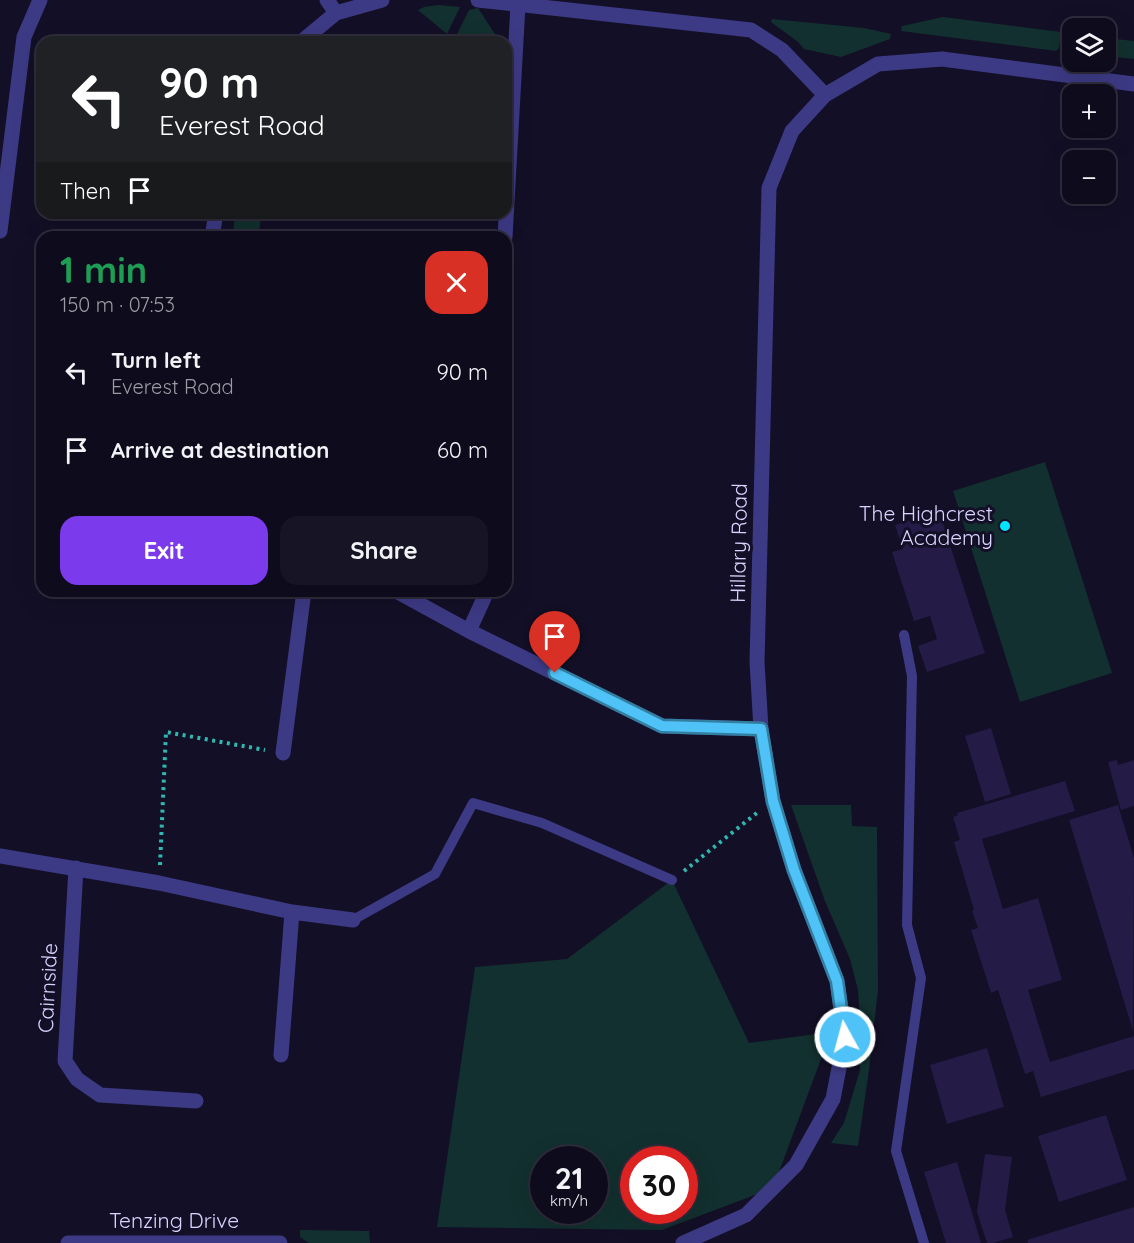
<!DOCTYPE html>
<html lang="en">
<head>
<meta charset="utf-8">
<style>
  body { margin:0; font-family:Quicksand,sans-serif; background:#171425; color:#f1f3f6; height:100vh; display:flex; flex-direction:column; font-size:22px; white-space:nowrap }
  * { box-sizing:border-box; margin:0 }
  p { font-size:20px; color:#9b9ba3 }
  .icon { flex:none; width:33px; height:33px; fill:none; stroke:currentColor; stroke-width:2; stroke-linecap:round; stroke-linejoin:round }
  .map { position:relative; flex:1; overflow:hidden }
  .details { position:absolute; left:36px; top:231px; width:476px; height:366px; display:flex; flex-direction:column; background:#0e0b1c; border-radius:18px; box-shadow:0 6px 24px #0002,0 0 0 2px #2e2b3b }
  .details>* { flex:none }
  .guide { position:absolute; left:36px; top:36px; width:476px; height:183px; border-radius:18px; box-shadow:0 6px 24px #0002,0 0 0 2px #2e2b3b; background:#202124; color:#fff; overflow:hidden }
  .controls { position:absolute; left:1062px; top:18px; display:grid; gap:12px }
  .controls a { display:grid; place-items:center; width:54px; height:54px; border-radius:12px; background:#0e0b1c; box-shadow:0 6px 24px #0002,0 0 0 2px #2e2b3b; font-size:30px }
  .speed { position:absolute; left:530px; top:1146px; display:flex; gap:12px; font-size:30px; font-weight:700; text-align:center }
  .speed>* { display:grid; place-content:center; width:78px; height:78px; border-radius:50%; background:#0e0b1c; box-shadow:0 6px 24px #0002,0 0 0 2px #2e2b3b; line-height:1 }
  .speed small { font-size:15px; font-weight:400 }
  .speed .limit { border:9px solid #d22; background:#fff; color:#111 }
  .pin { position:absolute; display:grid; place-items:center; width:51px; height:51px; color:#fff; margin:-62px -26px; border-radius:50% 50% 50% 0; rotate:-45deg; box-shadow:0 0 6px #0007 }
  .pin .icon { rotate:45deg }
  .me { position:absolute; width:66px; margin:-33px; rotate:353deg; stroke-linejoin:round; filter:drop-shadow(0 0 4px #0008) }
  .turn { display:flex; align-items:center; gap:21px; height:126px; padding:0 24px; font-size:27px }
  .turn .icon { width:78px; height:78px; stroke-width:2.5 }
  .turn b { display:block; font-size:42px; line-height:51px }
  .then { display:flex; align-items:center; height:57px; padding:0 24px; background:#0003; gap:12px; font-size:22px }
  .round { display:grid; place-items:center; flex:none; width:63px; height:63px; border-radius:18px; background:#171425 }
  .overview { display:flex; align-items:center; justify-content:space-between; height:102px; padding:0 24px }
  h1 { font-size:36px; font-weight:700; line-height:45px; color:#1e9e55 }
  .primary-button { display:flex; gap:12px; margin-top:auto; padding:12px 24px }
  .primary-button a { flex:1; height:69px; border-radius:18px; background:#7c3aed; color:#fff; font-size:24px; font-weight:700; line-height:69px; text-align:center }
  .primary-button a+a { background:#171425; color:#f1f3f6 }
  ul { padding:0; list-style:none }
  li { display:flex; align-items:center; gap:18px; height:78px; padding:0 24px }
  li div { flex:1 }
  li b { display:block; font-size:22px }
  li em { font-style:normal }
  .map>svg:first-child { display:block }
  .green { fill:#12302f; fill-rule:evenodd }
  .building { fill:#241b47 }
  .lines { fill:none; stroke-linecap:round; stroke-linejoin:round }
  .path { stroke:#2fb8b0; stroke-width:4; stroke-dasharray:3 4.5; stroke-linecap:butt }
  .lane { stroke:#3d3a85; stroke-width:10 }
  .street { stroke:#3d3a85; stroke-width:15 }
  .route-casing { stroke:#337fa1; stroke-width:15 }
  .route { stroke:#4fc3f7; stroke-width:10 }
  .poi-dot { fill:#00e5ff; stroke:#130f26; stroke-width:2 }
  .labels { text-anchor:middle; stroke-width:6; stroke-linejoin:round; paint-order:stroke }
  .poi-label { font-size:21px; fill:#d9d4ff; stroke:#130f26; text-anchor:end }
  .street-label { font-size:21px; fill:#d9d4ff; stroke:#130f26 }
</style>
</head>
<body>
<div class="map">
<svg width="1134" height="1243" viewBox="0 0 1134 1243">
  <rect width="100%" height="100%" fill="#130f26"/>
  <path class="green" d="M 439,5 L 460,7 L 447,34 L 418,10 L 424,7 Z
    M 478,8 L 497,37 L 497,42 L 457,42 L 454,40 L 469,10 Z
    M 943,17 L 1061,32 L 1059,48 L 1056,51 L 901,31 L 902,26 Z
    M 772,19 L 864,28 L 891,34 L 890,39 L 841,57 L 804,49 L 798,42 L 771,22 Z
    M 1106,38 L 1134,41 L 1134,59 L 1106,56 Z
    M 235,213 L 261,213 L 259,237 L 233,237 Z
    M 1045,462 L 1112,673 L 1020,702 L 953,491 Z
    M 791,805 L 851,805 L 852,826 L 877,827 L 878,990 L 869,1070 L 858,1146 L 831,1143 L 844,1123 L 860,1070 L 861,1036 L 858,990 L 850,959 L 825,901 Z
    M 672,880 L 749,1043 L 831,1032 L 773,1188 L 662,1230 L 437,1227 L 475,967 L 567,959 ZM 543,1160 L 594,1160 L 594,1210 L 543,1210 ZM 633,1160 L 684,1160 L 684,1210 L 633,1210 Z
    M 300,1230 L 369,1231 L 370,1243 L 309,1243 L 300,1237 Z"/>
  <path class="building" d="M 939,511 L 985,653 L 927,672 L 918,646 L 937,639 L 930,616 L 914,621 L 892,552 L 903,549 L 895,525 Z
    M 991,728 L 1011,794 L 985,802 L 965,736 Z
    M 1117,760 L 1118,765 L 1134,760 L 1134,806 L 1121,810 L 1108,762 Z
    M 1065,781 L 1075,811 L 982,839 L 1003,909 L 1038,898 L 1062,980 L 1028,990 L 1050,1062 L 1134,1036 L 1134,1069 L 1041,1097 L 1033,1071 L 1025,1074 L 998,990 L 991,993 L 971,930 L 978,928 L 972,911 L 974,910 L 954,842 L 960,840 L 953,817 L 958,815 L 957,813 Z
    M 1118,805 L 1134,858 L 1133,1031 L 1069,820 Z
    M 987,1048 L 1004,1107 L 947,1124 L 930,1065 Z
    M 1106,1115 L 1127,1180 L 1059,1202 L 1038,1136 Z
    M 985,1154 L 1012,1157 L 1005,1210 L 1013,1237 L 993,1243 L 987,1243 L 977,1212 Z
    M 957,1162 L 981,1243 L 946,1243 L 924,1172 Z
    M 1134,1207 L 1134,1243 L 1028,1243 L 1027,1240 Z"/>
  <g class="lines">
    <path class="path" d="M 160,865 L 166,732 L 265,750
      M 684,871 L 758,812"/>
    <path class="lane" d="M 904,635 L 912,676 L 907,925 L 921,978 L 896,1151 L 924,1243
      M 353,920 L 435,874 L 473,803 L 542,823 L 672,880"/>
    <path class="street" d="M 327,0 L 336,13
      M 478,0 L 751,30 L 782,50 L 825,95
      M 301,42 L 336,13 L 382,0
      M 0,231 L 24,37 L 40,0
      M 212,237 L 216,213
      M 505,237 L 518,5
      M 396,591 L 469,631 L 662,726 L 761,729
      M 469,631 L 484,598 L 485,591
      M 283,753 L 304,591
      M 0,856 L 159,883 L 292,912 L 353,920
      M 76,868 L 65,1061 L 77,1079 L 100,1095 L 196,1101
      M 281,1055 L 292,912
      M 68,1243 L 280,1243
      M 683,1243 L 746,1215 L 796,1165 L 833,1099 L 845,1037 L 837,981 L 794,870 L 773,801 L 761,729 L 757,662 L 769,188 L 792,131 L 825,95 L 878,64 L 942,59 L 1134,84"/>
  </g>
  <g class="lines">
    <defs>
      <path id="route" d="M 555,673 L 662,726 L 761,729 L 773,801 L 794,870 L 837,981 L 845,1037"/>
    </defs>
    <use href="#route" class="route-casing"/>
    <use href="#route" class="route"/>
  </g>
  <circle class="poi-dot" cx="1005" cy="526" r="6"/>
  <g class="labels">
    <g class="poi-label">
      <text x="993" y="521">The Highcrest<tspan x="993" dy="24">Academy</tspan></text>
    </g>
    <g class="street-label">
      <text transform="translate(739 543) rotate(-89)" y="7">Hillary Road</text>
      <text transform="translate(48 988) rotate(-87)" y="7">Cairnside</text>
      <text x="174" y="1228">Tenzing Drive</text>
    </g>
  </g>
</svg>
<div class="controls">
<a><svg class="icon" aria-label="layers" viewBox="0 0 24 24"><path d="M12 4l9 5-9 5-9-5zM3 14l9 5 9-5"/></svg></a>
<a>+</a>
<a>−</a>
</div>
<div class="speed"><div>21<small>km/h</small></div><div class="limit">30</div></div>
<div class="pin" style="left:555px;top:673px;background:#d93025"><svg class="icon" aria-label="arrive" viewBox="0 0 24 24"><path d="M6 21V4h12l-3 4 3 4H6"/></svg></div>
<svg class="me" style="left:845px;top:1037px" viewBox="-20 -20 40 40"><circle r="17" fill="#4fc3f7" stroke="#fff" stroke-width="3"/><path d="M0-11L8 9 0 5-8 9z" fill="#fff"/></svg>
<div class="guide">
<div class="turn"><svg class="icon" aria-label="left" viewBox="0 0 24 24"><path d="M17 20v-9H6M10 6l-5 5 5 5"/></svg><div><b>90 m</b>Everest Road</div></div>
<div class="then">Then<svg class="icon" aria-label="arrive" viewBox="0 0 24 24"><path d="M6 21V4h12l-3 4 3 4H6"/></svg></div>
</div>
<section class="details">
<div class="overview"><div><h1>1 min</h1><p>150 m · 07:53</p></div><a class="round" style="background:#d93025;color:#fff"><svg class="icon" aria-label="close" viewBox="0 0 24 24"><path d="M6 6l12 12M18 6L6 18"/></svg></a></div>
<ul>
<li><svg class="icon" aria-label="left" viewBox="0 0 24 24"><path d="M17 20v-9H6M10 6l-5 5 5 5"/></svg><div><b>Turn left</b><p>Everest Road</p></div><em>90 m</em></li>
<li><svg class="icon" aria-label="arrive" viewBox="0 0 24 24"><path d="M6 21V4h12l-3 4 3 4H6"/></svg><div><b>Arrive at destination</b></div><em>60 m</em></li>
</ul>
<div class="primary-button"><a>Exit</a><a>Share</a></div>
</section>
</div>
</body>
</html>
